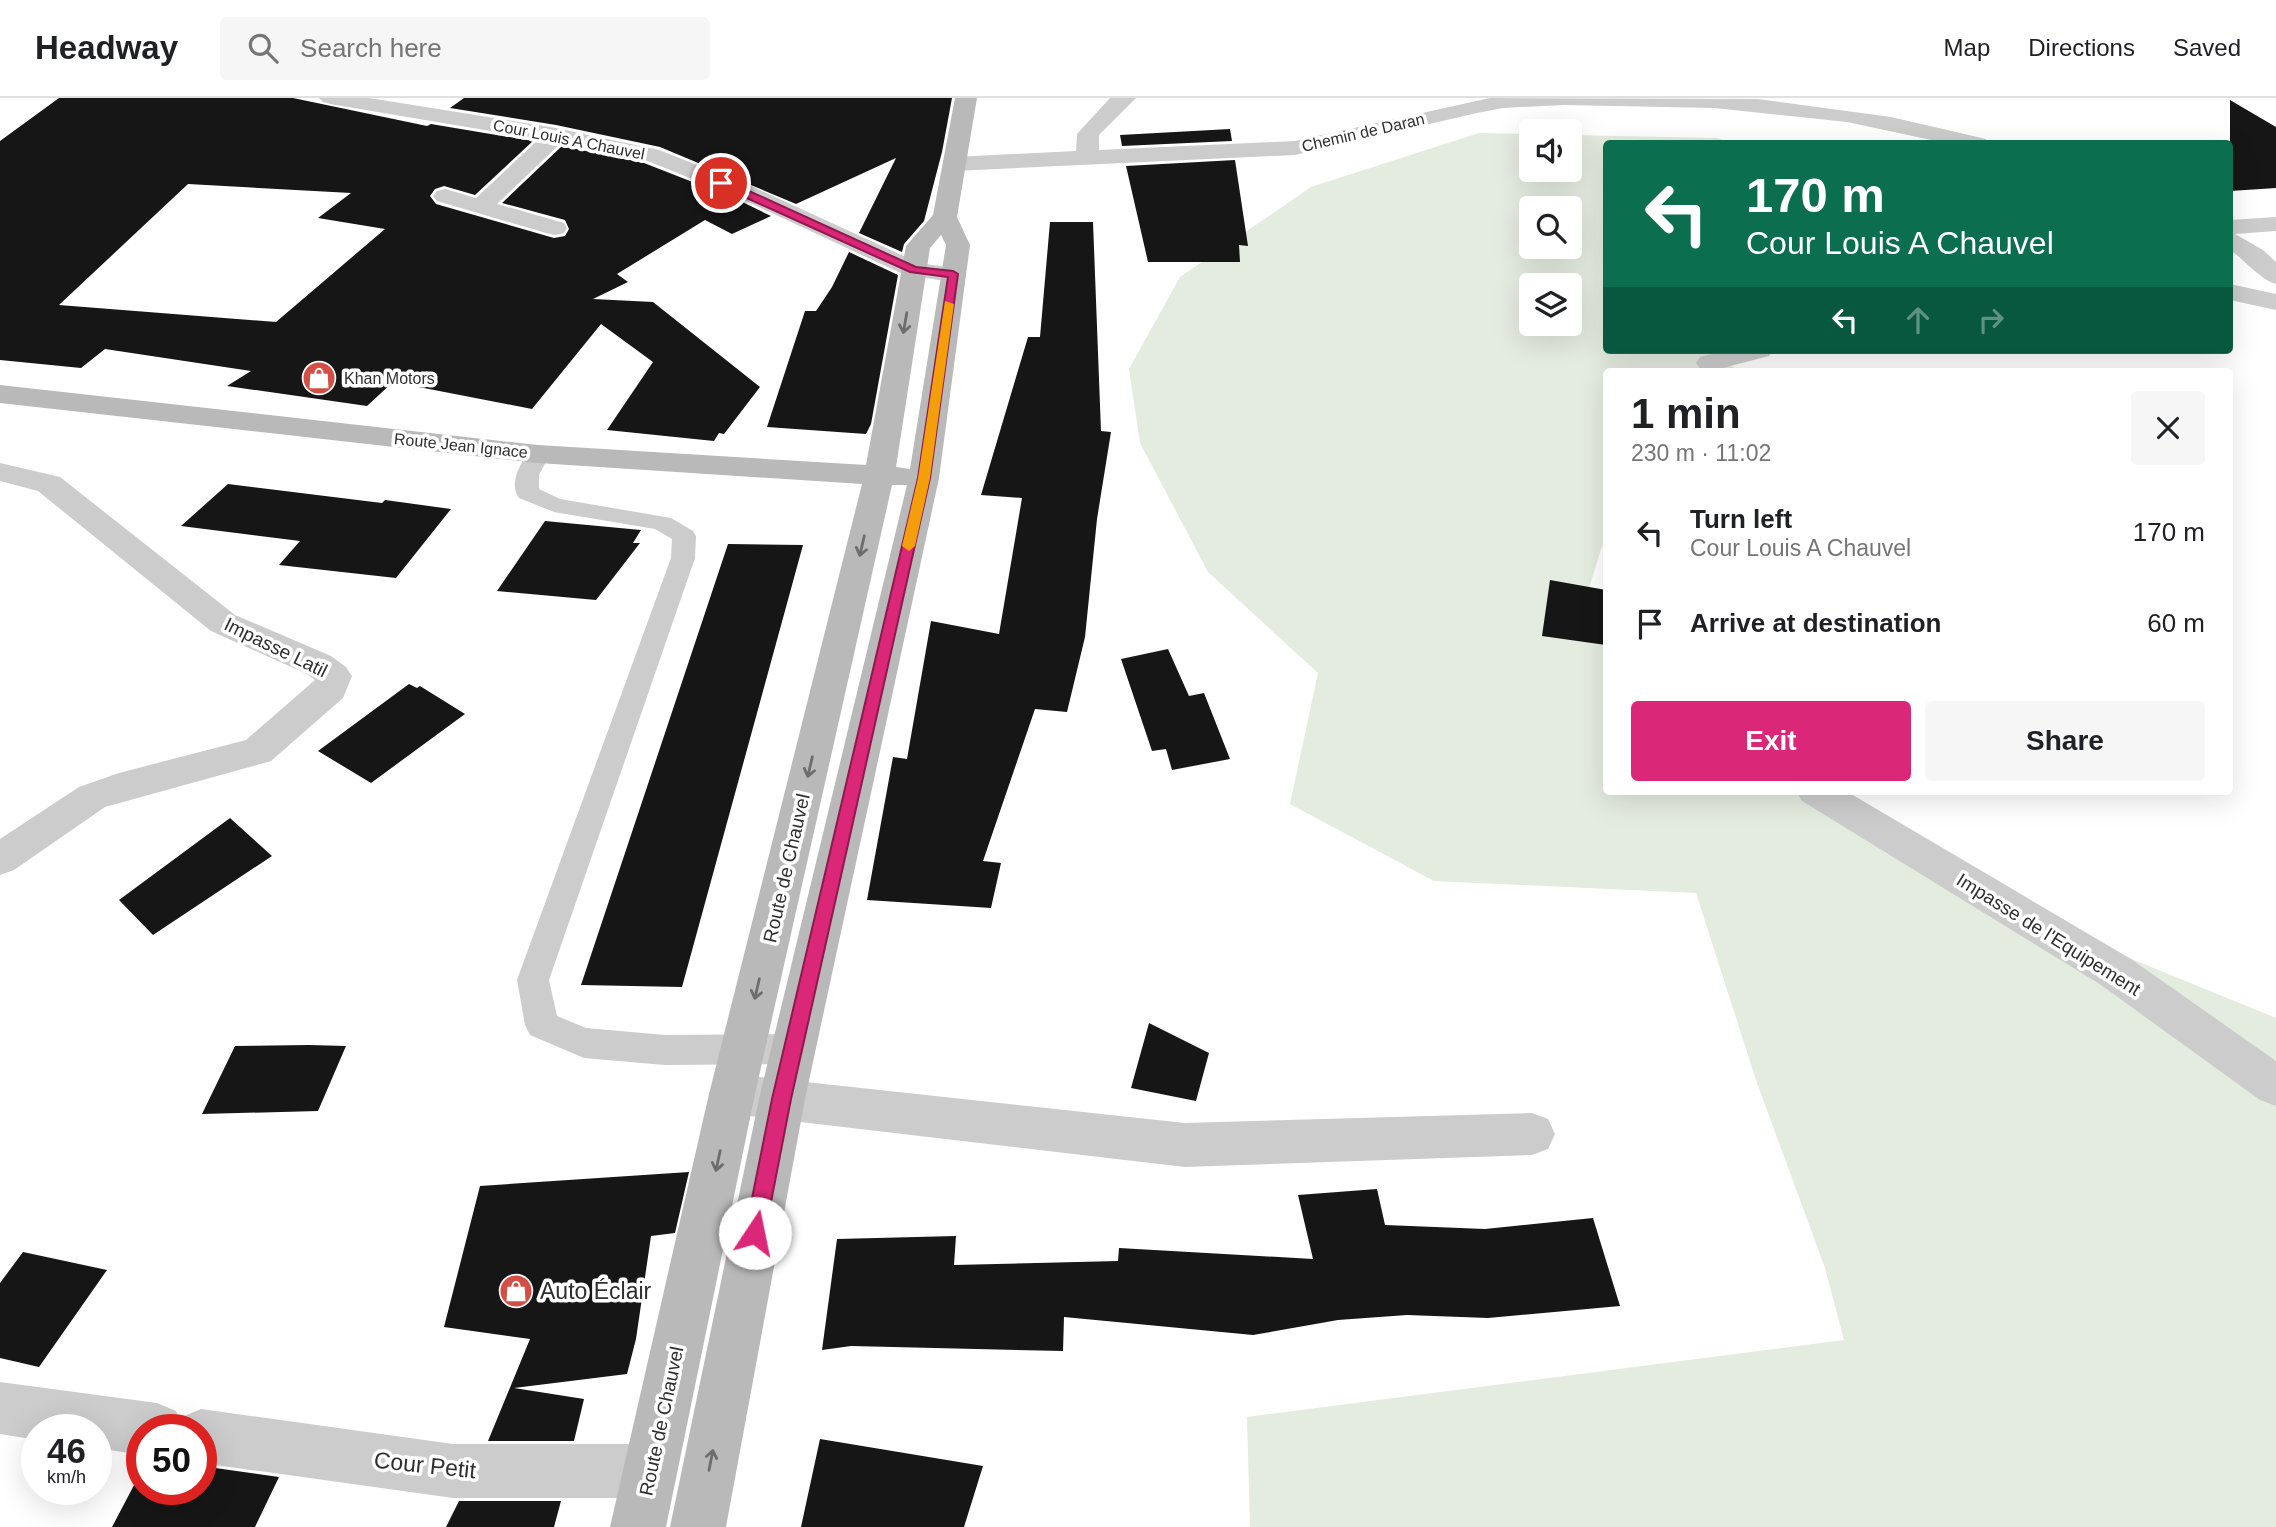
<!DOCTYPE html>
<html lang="en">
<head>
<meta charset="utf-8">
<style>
  body { margin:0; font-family:Helvetica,sans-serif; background:#f6f6f6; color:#202124; height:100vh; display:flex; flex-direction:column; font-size:26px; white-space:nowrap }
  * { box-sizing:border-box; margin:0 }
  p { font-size:23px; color:#757577 }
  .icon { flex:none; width:38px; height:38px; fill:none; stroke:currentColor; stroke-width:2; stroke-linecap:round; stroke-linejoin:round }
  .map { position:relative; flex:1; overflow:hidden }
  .details { position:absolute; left:1603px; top:270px; width:630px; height:427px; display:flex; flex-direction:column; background:#fff; border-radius:7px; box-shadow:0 7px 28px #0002 }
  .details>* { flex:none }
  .banner { position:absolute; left:1603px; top:42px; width:630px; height:214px; border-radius:7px; box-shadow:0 7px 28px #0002; background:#0b6e4f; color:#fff; overflow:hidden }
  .buttons { position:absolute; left:1519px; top:21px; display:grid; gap:14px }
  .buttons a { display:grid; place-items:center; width:63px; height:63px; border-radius:7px; background:#fff; box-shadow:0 7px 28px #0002; font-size:35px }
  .speed { position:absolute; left:21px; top:1316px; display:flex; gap:14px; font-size:35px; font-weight:700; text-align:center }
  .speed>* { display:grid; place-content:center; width:91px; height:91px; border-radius:50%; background:#fff; box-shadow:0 7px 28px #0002; line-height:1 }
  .speed small { font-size:18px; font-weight:400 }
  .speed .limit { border:10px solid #d22; background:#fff; color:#111 }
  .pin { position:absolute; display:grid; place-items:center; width:60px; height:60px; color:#fff; margin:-30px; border:4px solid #fff; border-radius:50%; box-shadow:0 2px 7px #0007 }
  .me { position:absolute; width:77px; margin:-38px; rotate:11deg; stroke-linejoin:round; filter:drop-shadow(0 0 5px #0008) }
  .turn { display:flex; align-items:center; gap:24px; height:147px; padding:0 28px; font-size:32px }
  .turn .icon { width:91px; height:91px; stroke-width:2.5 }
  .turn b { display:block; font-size:49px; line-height:60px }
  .lanes { display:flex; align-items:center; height:66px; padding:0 28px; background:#0003; justify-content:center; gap:35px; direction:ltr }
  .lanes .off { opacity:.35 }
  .round { display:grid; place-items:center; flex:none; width:74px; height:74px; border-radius:7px; background:#f6f6f6 }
  .summary { display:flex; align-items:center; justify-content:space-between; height:119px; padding:0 28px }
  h1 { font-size:42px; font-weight:700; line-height:52px }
  .cta { display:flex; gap:14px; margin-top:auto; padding:14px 28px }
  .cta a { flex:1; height:80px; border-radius:7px; background:#db2777; color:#fff; font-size:28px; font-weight:700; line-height:80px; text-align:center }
  .cta a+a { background:#f6f6f6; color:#202124 }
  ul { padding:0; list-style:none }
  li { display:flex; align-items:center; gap:21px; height:91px; padding:0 28px }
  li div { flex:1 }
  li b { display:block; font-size:26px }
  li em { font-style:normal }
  header { display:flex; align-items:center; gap:42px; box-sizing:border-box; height:98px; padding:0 35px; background:#fff; border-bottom:2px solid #e0e0e0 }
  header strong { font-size:33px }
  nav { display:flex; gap:38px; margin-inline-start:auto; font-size:24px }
  .search { width:490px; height:63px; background:#f6f6f6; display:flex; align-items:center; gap:18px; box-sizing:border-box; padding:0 24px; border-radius:7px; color:#757577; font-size:26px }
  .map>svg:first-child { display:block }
  .green { fill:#e4ebdf; fill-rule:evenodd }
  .building { fill:#161616; fill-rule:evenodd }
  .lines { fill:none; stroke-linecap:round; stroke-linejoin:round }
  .lane { fill:#ccc; fill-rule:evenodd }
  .street { fill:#ccc; fill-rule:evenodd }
  .secondary { fill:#b9b9b9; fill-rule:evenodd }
  .oneway { stroke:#6d6d6d }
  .route { fill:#db2777; stroke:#8e194d; stroke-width:2 }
  .slow { fill:#f59e0b }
  .labels { text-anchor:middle; stroke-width:7; stroke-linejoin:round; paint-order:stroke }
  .far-street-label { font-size:16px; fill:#2f2f2f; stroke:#fff }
  .far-poi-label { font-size:16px; fill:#2f2f2f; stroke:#fff; text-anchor:start }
  .street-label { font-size:19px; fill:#2f2f2f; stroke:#fff }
  .near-poi-label { font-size:23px; fill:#2f2f2f; stroke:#fff; text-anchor:start }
  .near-street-label { font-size:23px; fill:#2f2f2f; stroke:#fff }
</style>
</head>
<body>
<header>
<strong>Headway</strong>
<div class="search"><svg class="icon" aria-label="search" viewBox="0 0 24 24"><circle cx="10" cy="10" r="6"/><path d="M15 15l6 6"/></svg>Search here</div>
<nav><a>Map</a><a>Directions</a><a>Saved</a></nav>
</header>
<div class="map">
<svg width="2276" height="1429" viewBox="0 0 2276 1429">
  <rect width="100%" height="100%" fill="#fff"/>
  <path class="green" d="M 1479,35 L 1531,36 L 1531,72 L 1570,72 L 1570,37 L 1718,40 L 1729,45 L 1606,46 L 1606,252 L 1708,252 L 1739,273 L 1606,273 L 1606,435 L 1586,500 L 1606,516 L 1606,693 L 1842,693 L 1985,801 L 2276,920 L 2276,1429 L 1250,1429 L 1247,1319 L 1844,1242 L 1825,1170 L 1756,982 L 1696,795 L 1434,783 L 1290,706 L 1318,575 L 1208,474 L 1140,345 L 1129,271 L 1180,179 L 1311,89 ZM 1531,110 L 1570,110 L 1570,149 L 1531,149 ZM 1531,187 L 1570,187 L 1570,226 L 1531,226 Z"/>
  <path class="building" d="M 59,0 L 293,0 L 427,28 L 431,26 L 533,43 L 475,97 L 444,88 L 435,91 L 430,98 L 436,106 L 554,140 L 565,138 L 569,131 L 565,122 L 502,105 L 562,48 L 644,65 L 736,101 L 771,118 L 732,136 L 705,122 L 617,176 L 628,184 L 593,201 L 653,204 L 760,289 L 724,336 L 719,335 L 714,343 L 607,332 L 653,264 L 601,226 L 532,311 L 393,284 L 367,308 L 227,288 L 251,273 L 105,251 L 81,270 L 0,262 L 0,43 ZM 188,86 L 351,95 L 318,120 L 385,131 L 276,224 L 59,207 Z
    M 464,0 L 952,0 L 942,54 L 924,123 L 904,146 L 902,154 L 859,135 L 896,60 L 796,106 L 660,49 L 556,27 L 450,10 Z
    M 2230,2 L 2276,29 L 2276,90 L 2230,93 Z
    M 1230,31 L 1232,43 L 1122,48 L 1120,37 Z
    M 1235,62 L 1248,148 L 1239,147 L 1240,164 L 1148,164 L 1126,68 Z
    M 1050,124 L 1093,124 L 1101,333 L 1111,334 L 1097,421 L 1085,539 L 1067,614 L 1035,611 L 983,763 L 1001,765 L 991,810 L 867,802 L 893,659 L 907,661 L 931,523 L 999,536 L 1022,400 L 981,397 L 1028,239 L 1040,239 Z
    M 849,154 L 898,177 L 871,326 L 866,336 L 767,329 L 805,213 L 816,213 L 832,189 Z
    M 228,386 L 382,405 L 385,402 L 451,411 L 396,480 L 279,467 L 300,443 L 181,428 Z
    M 545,423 L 641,432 L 633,445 L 640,445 L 596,502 L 497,493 Z
    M 728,446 L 803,447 L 682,889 L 581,887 Z
    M 1550,482 L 1606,492 L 1606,547 L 1542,538 Z
    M 1168,551 L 1189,598 L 1204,595 L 1230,661 L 1172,672 L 1166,651 L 1152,653 L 1121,561 Z
    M 409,586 L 417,590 L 420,588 L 465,616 L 371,685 L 318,653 Z
    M 230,720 L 272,758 L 153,837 L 119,802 Z
    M 1149,925 L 1209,955 L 1196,1003 L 1131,990 Z
    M 309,947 L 346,948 L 318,1013 L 202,1016 L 235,948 Z
    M 689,1074 L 675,1135 L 651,1138 L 636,1241 L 627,1276 L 514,1290 L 584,1301 L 574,1343 L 488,1343 L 530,1241 L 444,1229 L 480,1088 Z
    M 1377,1091 L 1385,1127 L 1485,1131 L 1593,1120 L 1620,1208 L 1488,1220 L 1407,1217 L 1338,1222 L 1253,1237 L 1064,1219 L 1063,1253 L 851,1248 L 822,1252 L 837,1141 L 956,1138 L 954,1167 L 1118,1163 L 1119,1150 L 1313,1161 L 1298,1097 Z
    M 23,1154 L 107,1172 L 39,1269 L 0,1260 L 0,1185 Z
    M 820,1341 L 983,1368 L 964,1429 L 801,1429 Z
    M 201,1368 L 279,1379 L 255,1429 L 112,1429 L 142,1372 L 142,1391 L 201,1391 Z
    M 459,1403 L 561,1403 L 554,1429 L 446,1429 Z"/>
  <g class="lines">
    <path class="lane" d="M 538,349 L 546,351 L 550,356 L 539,377 L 539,391 L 560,401 L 671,420 L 693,433 L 696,438 L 695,460 L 549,882 L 557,918 L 586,930 L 665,937 L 793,936 L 805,940 L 810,951 L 805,962 L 793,966 L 665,967 L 584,960 L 530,937 L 525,927 L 517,882 L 671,460 L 672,441 L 655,431 L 554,414 L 519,400 C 508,385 521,365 530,351 Z"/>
    <path class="street" d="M 319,0 L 369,0 L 556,30 L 659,52 L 753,89 L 919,165 L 962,171 L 966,176 L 962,181 L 953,184 L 905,177 L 737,99 L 645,62 L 561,45 L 497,106 L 564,125 L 567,130 L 564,135 L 555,137 L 546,135 L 437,103 L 433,98 L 437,93 L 445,91 L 476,100 L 539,41 L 330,6 L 323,4 Z
      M 1110,0 L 1136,0 L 1099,37 L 1099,52 L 1295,43 L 1490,0 L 1758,1 L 1891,19 L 1986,41 L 1989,46 L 1950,46 L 1847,24 L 1714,10 L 1564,7 L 1503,10 L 1477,15 L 1295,57 L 954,73 L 946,71 L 943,66 L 946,61 L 954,59 L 1076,53 L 1077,36 Z
      M 2276,119 L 2276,133 L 2235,136 L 2263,152 L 2276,164 L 2276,186 C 2259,181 2245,162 2230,152 L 2230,122 Z
      M 2230,186 L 2276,196 L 2276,212 L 2230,202 Z
      M 1727,252 L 1773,252 L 1769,258 L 1711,273 L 1700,271 L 1696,265 L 1700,259 Z
      M 0,365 L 60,379 L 235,517 L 331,558 L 346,569 L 352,578 L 343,600 L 271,663 L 105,709 L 14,772 L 0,777 L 0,741 L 79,689 L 119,675 L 246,642 L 315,582 L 307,576 L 211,533 L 38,393 L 0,383 Z
      M 1796,693 L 1846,693 L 2131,861 L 2276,963 L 2276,1008 L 2260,1002 L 2101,887 L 1802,703 Z
      M 732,976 L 1185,1025 L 1532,1015 L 1548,1021 L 1555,1036 L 1548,1051 L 1532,1057 L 1185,1069 L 732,1016 L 716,1010 L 709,996 L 716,982 Z
      M 0,1284 L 157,1305 L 176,1313 L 180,1323 L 182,1319 L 201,1311 L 453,1346 L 650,1346 L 669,1354 L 677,1373 L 669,1392 L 650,1400 L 453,1400 L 201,1365 L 201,1332 L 142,1332 L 142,1357 L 96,1350 L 96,1332 L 37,1332 L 37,1342 L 0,1336 Z"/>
    <path class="secondary" d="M 955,0 L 977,0 L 957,119 L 970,147 L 939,380 L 805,1001 L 726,1429 L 670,1429 L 759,1001 L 907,387 L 892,387 L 755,996 L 666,1429 L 610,1429 L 709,996 L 862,386 L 538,365 L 0,305 L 0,287 L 538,347 L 866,367 L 906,148 L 933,117 ZM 941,137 L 946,147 L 910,371 L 896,369 L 930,150 Z"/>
  </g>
  <defs><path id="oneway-shaft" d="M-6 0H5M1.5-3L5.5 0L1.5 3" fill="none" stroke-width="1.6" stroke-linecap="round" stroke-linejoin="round" transform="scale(1.75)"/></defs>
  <g class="oneway">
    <use href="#oneway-shaft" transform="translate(905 225) rotate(100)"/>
    <use href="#oneway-shaft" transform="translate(862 448) rotate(103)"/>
    <use href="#oneway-shaft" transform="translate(810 669) rotate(103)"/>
    <use href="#oneway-shaft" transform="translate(757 891) rotate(103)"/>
    <use href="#oneway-shaft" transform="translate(718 1063) rotate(102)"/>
    <use href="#oneway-shaft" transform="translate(711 1362) rotate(-79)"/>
  </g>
  <path class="route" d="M 718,82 L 725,82 L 916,169 L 953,173 L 958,176 L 930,380 L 791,1001 L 765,1135 L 762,1142 L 755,1145 L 748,1142 L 745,1135 L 772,1001 L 918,380 L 948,179 L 910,174 L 718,87 Z"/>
  <path class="slow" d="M 945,203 L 954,206 L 930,380 L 915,448 L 909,453 L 902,448 L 918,380 Z"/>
  <defs>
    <symbol id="shop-disc" viewBox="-11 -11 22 22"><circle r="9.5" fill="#d34f45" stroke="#fff"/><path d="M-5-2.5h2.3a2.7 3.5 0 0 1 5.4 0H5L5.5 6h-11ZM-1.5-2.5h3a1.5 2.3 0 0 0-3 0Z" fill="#fff"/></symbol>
  </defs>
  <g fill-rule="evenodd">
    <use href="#shop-disc" x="300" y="261" width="38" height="38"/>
    <use href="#shop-disc" x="497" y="1174" width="38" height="38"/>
  </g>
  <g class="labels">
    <g class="far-street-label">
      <text transform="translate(1363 34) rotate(-13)" y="6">Chemin de Daran</text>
      <text transform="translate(569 41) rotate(11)" y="6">Cour Louis A Chauvel</text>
      <text transform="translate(461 347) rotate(6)" y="6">Route Jean Ignace</text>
    </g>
    <g class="far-poi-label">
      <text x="344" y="286">Khan Motors</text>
    </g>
    <g class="street-label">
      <text transform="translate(276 549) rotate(26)" y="7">Impasse Latil</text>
      <text transform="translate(786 770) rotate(-77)" y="7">Route de Chauvel</text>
      <text transform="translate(2049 836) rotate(32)" y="7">Impasse de l'Equipement</text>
      <text transform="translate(661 1323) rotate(-78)" y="7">Route de Chauvel</text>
    </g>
    <g class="near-poi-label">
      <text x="540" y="1201">Auto Éclair</text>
    </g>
    <g class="near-street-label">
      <text transform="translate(425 1367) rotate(6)" y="8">Cour Petit</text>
    </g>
  </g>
</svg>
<div class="buttons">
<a><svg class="icon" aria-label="sound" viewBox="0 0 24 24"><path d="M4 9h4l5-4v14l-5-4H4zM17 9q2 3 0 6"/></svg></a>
<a><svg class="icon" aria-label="search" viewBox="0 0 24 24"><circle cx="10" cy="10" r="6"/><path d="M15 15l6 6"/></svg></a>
<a><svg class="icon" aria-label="layers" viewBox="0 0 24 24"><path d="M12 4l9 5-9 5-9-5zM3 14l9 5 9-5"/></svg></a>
</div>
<div class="speed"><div>46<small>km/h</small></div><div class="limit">50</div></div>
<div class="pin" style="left:721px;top:85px;background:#d93025"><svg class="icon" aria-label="arrive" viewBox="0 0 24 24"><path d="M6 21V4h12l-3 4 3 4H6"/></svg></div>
<svg class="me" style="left:755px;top:1135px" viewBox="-20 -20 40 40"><circle r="19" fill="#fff"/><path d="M0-13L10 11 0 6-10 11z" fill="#db2777"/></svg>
<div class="banner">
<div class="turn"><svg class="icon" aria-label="left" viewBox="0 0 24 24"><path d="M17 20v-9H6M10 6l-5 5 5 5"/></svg><div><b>170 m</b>Cour Louis A Chauvel</div></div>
<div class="lanes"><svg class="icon" aria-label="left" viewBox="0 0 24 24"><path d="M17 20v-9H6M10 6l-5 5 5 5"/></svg><svg class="icon off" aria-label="ahead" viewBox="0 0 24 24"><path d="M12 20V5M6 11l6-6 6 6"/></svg><svg class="icon off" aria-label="right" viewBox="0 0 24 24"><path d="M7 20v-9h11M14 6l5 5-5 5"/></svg></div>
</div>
<section class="details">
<div class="summary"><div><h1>1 min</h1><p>230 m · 11:02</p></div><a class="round"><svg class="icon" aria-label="close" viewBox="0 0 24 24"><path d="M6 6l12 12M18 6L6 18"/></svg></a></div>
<ul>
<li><svg class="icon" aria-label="left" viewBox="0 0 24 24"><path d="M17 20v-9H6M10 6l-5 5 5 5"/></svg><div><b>Turn left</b><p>Cour Louis A Chauvel</p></div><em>170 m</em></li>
<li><svg class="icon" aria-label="arrive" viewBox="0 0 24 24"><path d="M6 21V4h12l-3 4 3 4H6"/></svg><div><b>Arrive at destination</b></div><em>60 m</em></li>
</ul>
<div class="cta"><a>Exit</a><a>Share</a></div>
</section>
</div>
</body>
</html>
